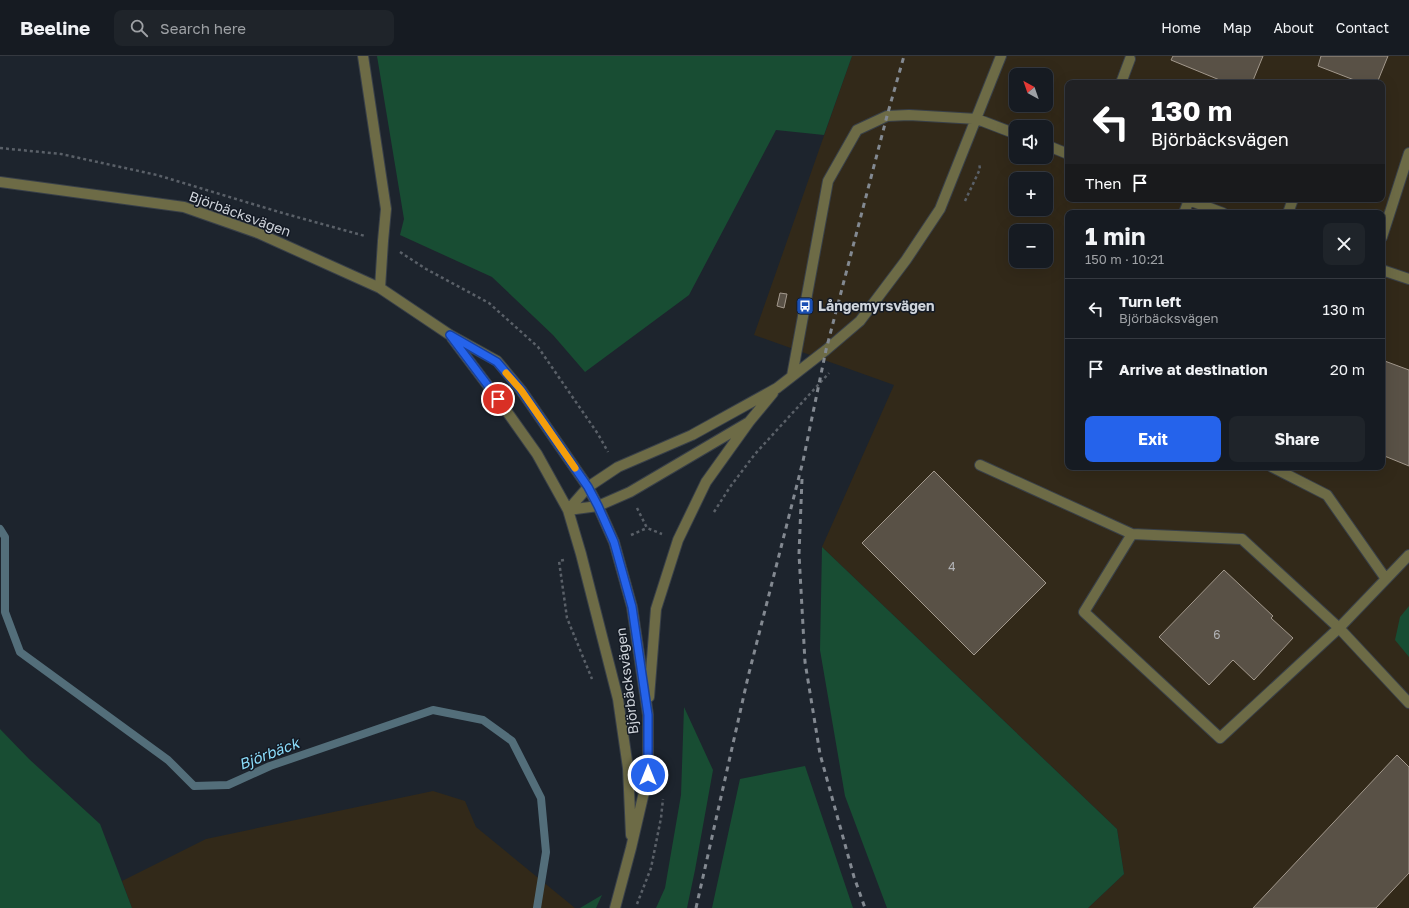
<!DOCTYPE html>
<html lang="en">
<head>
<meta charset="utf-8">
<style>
  body { margin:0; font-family:"Golos Text",sans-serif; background:#1f242a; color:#f1f3f6; height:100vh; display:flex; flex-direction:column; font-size:15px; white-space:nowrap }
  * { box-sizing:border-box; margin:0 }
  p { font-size:13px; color:#9ea1a5 }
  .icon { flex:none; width:22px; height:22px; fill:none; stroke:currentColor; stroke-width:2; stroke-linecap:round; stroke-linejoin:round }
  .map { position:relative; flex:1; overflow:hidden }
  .panel { position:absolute; left:1065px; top:154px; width:320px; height:260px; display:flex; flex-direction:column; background:#161b22; border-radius:8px; box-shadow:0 4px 16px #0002,0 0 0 1px #353940 }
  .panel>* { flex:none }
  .top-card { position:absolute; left:1065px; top:24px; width:320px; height:122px; border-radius:8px; box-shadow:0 4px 16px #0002,0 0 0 1px #353940; background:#202124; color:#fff; overflow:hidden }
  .needle { width:26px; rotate:320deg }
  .tools { position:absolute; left:1009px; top:12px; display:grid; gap:8px }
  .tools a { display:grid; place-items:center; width:44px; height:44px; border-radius:8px; background:#161b22; box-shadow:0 4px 16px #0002,0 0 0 1px #353940; font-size:20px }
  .pin { position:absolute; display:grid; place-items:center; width:34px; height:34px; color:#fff; margin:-17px; border:2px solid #fff; border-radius:50%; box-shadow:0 1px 4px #0007 }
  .me { position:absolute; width:44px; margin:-22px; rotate:0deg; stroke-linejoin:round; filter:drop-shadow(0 0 3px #0008) }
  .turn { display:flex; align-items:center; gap:14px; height:84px; padding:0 20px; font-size:18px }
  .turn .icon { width:52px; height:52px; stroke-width:2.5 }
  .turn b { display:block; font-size:28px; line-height:34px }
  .then { display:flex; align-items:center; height:38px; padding:0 20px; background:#0003; gap:8px; font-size:15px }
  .round { display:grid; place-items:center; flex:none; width:42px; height:42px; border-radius:8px; background:#1f242a }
  .overview { display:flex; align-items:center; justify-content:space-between; height:68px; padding:0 20px }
  h1 { font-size:24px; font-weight:700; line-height:30px }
  .button { display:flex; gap:8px; margin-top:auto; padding:8px 20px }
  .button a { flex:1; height:46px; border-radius:8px; background:#2563eb; color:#fff; font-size:16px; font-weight:700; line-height:46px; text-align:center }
  .button a+a { background:#1f242a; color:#f1f3f6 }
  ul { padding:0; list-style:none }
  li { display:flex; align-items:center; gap:12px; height:60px; padding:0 20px; border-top:1px solid #353940 }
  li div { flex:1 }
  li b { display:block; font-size:15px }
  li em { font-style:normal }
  header { display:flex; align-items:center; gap:24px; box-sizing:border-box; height:56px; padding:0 20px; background:#161b22; border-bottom:1px solid #353940 }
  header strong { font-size:19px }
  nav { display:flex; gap:22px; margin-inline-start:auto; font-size:14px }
  .search { width:280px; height:36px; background:#1f242a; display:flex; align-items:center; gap:10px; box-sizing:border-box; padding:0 14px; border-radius:8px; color:#9ea1a5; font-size:15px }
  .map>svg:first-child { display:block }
  .industrial { fill:#322919; fill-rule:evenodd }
  .green { fill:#184d33 }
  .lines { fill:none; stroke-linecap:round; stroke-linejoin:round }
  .stream { stroke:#536e7a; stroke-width:8 }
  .building { fill:#595146; stroke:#a3998d }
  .minor-casing { stroke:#394049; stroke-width:12 }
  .path { stroke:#5a6068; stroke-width:2.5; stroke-dasharray:3 3; stroke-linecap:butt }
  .minor { stroke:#6d6b46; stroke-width:10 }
  .rail { stroke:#838991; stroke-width:3; stroke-dasharray:5 5; stroke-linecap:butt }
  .route-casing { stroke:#184099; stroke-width:10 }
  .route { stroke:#2563eb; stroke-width:7 }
  .slow { stroke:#f59e0b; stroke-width:7 }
  .labels { text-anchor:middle; stroke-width:3; stroke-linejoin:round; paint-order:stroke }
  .number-label { font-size:12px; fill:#b2b3b6 }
  .street-label { font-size:14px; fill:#cfd4db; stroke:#141a24 }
  .poi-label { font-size:14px; font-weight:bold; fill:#cfd4db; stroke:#141a24; text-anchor:start }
  .water-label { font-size:15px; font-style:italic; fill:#8bdcfa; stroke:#141a24 }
</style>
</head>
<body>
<header>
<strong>Beeline</strong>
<div class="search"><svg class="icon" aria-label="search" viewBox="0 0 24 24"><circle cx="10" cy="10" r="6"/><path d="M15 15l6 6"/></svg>Search here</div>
<nav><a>Home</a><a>Map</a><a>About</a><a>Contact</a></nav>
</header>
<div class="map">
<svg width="1409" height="852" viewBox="0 0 1409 852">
  <rect width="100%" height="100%" fill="#1d242d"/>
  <path class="industrial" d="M 852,0 L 1409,0 L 1409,852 L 1088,852 L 1124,818 L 1117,773 L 822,491 L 894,329 L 754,279 ZM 1016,19 L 1046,19 L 1046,49 L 1016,49 ZM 1068,27 L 1382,27 L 1382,143 L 1068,143 ZM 1016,71 L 1046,71 L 1046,101 L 1016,101 ZM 1016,123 L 1046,123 L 1046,153 L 1016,153 ZM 1068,157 L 1382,157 L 1382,411 L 1068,411 ZM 1016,175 L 1046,175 L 1046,205 L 1016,205 Z
    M 433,735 L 465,745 L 476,771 L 575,852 L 132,852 L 122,825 L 206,783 Z"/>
  <path class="green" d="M 377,0 L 852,0 L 824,79 L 776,74 L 689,239 L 585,316 L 553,279 L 492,221 L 400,179 L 404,163 Z
    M 822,491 L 1117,773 L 1124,818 L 1088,852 L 887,852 L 845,740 L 820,594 Z
    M 1409,550 L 1409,601 L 1395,584 L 1400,561 Z
    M 684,651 L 713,714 L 695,814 L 687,852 L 656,852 L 665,832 L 681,739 Z
    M 0,673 L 29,703 L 100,768 L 132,852 L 0,852 Z
    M 805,710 L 853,852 L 712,852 L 740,723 Z
    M 602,839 L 596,852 L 580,852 Z"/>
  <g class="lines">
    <path class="stream" d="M 0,473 L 5,481 L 5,556 L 20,596 L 168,704 L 194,730 L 228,729 L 270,710 L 433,654 L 483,664 L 512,685 L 541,742 L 546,796 L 537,852"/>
  </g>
  <path class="building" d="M 1173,0 L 1263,0 L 1252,27 L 1227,27 L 1171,4 Z
    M 1321,0 L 1388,0 L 1377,27 L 1362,27 L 1318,10 Z
    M 780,237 L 787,238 L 784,252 L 777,250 Z
    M 1382,304 L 1409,314 L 1409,410 L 1382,399 Z
    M 934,415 L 1046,527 L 974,599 L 862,487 Z
    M 1224,514 L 1273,560 L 1271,562 L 1293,582 L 1254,624 L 1233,604 L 1209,629 L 1159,581 Z
    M 1397,699 L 1409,711 L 1409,817 L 1376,852 L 1253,852 Z"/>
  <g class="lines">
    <defs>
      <path id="minor" d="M 363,0 L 386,153 L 383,185 L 380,232
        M 1121,27 L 1130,3
        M 1046,89 L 1068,98
        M 0,126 L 184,151 L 258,177 L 380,232 L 450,279 L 497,305 L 521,334 L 588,431 L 598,450 L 614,486 L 632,551 L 648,659 L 648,719 L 631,792 L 615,852
        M 1186,143 L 1223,157
        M 1184,157 L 1189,144
        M 1288,157 L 1293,143
        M 1382,181 L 1409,97
        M 1382,214 L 1409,223
        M 452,282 L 498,343 L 537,398 L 568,454 L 581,498 L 618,643 L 628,712 L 631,779
        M 792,320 L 828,125 L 857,74 L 887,60 L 909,59 L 977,63 L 1016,78
        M 980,409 L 1132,478 L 1242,483 L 1339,572 L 1409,647
        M 1272,411 L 1327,439 L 1386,523
        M 568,454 L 588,431 L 618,411 L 692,379 L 777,332 L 826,294 L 860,265 L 906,204 L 940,153 L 1001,0
        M 568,454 L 598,450 L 630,436 L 749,366 L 773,337
        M 1132,478 L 1084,556 L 1220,682 L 1339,572 L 1409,499
        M 649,641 L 656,553 L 678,484 L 706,426 L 749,366"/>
    </defs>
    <use href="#minor" class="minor-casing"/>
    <path class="path" d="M 0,92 L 61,98 L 157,119 L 279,156 L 365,180
      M 965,145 L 980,113 L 979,107
      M 400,196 L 426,213 L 489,247 L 538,291 L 598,378 L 608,396
      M 637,452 L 647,472 L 662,478
      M 714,456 L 730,431 L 755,398 L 829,317
      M 631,479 L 647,472
      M 564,504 L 559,505 L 567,562 L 592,623
      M 637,848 L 651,812 L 661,762 L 663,743"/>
    <use href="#minor" class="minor"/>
    <path class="rail" d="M 802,423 L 799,498 L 805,606 L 820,698 L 854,821 L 865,852
      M 696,852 L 748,621 L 803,405 L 826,294 L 887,60 L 904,0"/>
  </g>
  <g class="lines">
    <defs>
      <path id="route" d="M 498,343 L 450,279 L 497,306 L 521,334 L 588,431 L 598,450 L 614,486 L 632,551 L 648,659 L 648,719"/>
    </defs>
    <use href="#route" class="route-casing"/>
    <use href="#route" class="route"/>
    <path class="slow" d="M 506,317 L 521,334 L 575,412"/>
  </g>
  <defs>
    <symbol id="bus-square" viewBox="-11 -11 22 22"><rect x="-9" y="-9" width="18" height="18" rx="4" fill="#1a4fb4" stroke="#141a24"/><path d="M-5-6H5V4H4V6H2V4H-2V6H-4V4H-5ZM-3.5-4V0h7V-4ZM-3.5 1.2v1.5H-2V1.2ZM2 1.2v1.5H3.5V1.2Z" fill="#fff"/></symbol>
  </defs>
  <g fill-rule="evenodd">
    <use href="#bus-square" x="795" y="240" width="20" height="20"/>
  </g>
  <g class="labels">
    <g class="number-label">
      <text x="952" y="515">4</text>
      <text x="1217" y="583">6</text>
    </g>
    <g class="street-label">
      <text transform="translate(240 158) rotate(20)" y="5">Björbäcksvägen</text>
      <text transform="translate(627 625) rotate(-97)" y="5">Björbäcksvägen</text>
    </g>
    <g class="poi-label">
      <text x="818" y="255">Långemyrsvägen</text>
    </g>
    <g class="water-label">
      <text transform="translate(269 698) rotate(-21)" y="5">Björbäck</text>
    </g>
  </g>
</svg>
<div class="tools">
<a><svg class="needle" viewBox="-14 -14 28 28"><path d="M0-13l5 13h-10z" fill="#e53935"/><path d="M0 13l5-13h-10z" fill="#9ea1a5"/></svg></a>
<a><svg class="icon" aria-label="sound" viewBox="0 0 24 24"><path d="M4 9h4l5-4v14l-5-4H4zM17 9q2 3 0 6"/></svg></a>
<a>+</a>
<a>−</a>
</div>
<div class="pin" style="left:498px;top:343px;background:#d93025"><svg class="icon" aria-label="arrive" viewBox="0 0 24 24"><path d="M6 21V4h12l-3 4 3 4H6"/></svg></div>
<svg class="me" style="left:648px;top:719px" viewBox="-20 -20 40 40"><circle r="17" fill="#2563eb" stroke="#fff" stroke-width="3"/><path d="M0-11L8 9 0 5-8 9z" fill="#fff"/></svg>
<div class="top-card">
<div class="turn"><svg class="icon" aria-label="left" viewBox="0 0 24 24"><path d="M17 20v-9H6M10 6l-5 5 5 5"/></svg><div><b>130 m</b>Björbäcksvägen</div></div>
<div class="then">Then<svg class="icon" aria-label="arrive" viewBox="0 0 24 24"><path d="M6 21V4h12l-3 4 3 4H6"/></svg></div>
</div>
<section class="panel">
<div class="overview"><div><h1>1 min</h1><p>150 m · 10:21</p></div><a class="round"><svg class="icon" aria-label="close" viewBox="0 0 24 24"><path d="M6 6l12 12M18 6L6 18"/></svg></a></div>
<ul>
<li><svg class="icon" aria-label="left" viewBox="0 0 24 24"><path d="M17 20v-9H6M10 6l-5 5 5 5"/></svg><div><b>Turn left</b><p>Björbäcksvägen</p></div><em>130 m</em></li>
<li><svg class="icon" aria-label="arrive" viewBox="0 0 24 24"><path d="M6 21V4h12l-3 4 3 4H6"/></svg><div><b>Arrive at destination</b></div><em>20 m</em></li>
</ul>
<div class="button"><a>Exit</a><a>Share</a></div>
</section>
</div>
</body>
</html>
